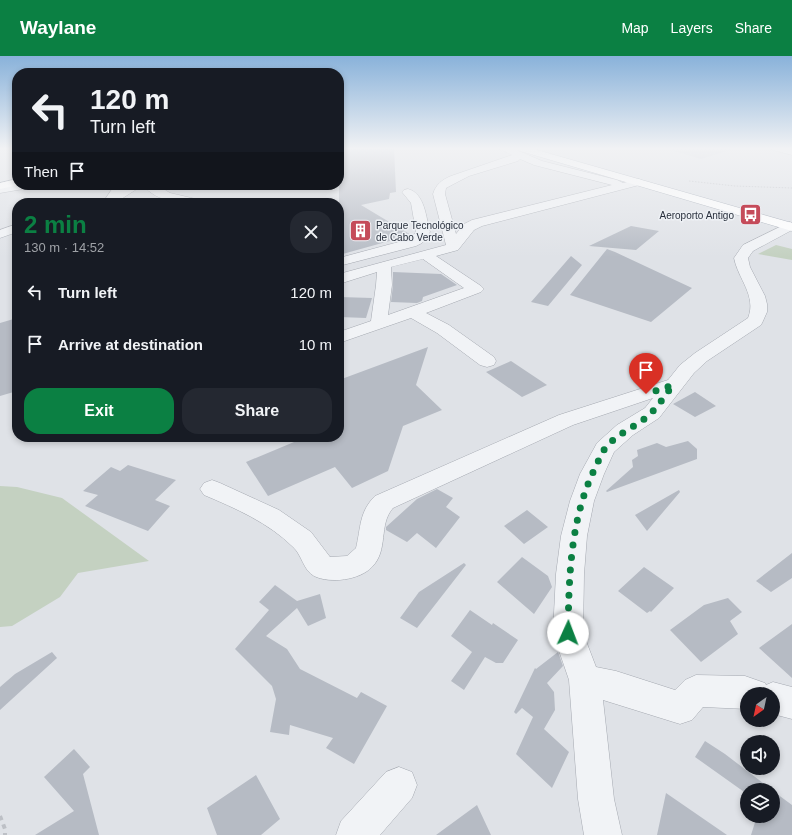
<!DOCTYPE html>
<html lang="en">
<head>
<meta charset="utf-8">
<style>
  body { margin:0; font-family:Arial,sans-serif; background:#242831; color:#f1f3f6; height:100vh; display:flex; flex-direction:column; font-size:15px; white-space:nowrap }
  * { box-sizing:border-box; margin:0 }
  p { font-size:13px; color:#9ea1a6 }
  .icon { flex:none; width:22px; height:22px; fill:none; stroke:currentColor; stroke-width:2; stroke-linecap:round; stroke-linejoin:round }
  .map { position:relative; flex:1; overflow:hidden }
  .drawer { position:absolute; left:12px; top:142px; width:332px; height:244px; display:flex; flex-direction:column; background:#171b24; border-radius:16px; box-shadow:0 2px 6px #0003 }
  .drawer>* { flex:none }
  .guide { position:absolute; left:12px; top:12px; width:332px; height:122px; border-radius:16px; box-shadow:0 2px 6px #0003; background:#171b24; color:#f1f3f6; overflow:hidden }
  .needle { width:26px; rotate:213deg }
  .controls { position:absolute; left:740px; top:631px; display:grid; gap:8px }
  .controls a { display:grid; place-items:center; width:40px; height:40px; border-radius:50%; background:#171b24; box-shadow:0 2px 6px #0003; font-size:20px }
  .pin { position:absolute; display:grid; place-items:center; width:34px; height:34px; color:#fff; margin:-41px -17px; border-radius:50% 50% 50% 0; rotate:-45deg; box-shadow:0 0 4px #0007 }
  .pin .icon { rotate:45deg }
  .me { position:absolute; width:44px; margin:-22px; rotate:2deg; stroke-linejoin:round; filter:drop-shadow(0 0 3px #0008) }
  .turn { display:flex; align-items:center; gap:14px; height:84px; padding:0 12px; font-size:18px }
  .turn .icon { width:52px; height:52px; stroke-width:2.5 }
  .turn b { display:block; font-size:28px; line-height:34px }
  .then { display:flex; align-items:center; height:38px; padding:0 12px; background:#0003; gap:8px; font-size:15px }
  .round { display:grid; place-items:center; flex:none; width:42px; height:42px; border-radius:16px; background:#242831 }
  .summary { display:flex; align-items:center; justify-content:space-between; height:68px; padding:0 12px }
  h1 { font-size:24px; font-weight:800; line-height:30px; color:#0b8043 }
  .action { display:flex; gap:8px; margin-top:auto; padding:8px 12px }
  .action a { flex:1; height:46px; border-radius:16px; background:#0b8043; color:#fff; font-size:16px; font-weight:800; line-height:46px; text-align:center }
  .action a+a { background:#242831; color:#f1f3f6 }
  ul { padding:0; list-style:none }
  li { display:flex; align-items:center; gap:12px; height:52px; padding:0 12px }
  li div { flex:1 }
  li b { display:block; font-size:15px }
  li em { font-style:normal }
  header { display:flex; align-items:center; gap:24px; box-sizing:border-box; height:56px; padding:0 20px; background:#0b8043; color:#fff }
  header strong { font-size:19px }
  nav { display:flex; gap:22px; margin-inline-start:auto; font-size:14px }
  .map>svg:first-child { display:block }
  .built { fill:#cdd1d9 }
  .green { fill:#c4d1c1 }
  .building { fill:#b6bbc4 }
  .lines { fill:none; stroke-linecap:round; stroke-linejoin:round }
  .minor-casing { stroke:#a5a9b1; stroke-width:1 }
  .major-casing { stroke:#9fa6b2; stroke-width:1 }
  .highway-casing { stroke:#878f9d; stroke-width:1 }
  .path-far1 { stroke:#bdc0c6; stroke-width:1; stroke-dasharray:1.5 1.5; stroke-linecap:butt }
  .path { stroke:#bdc0c6; stroke-width:4; stroke-dasharray:4.5 4.5; stroke-linecap:butt }
  .minor { fill:#f1f3f6; fill-rule:evenodd }
  .major { fill:#fff; fill-rule:evenodd }
  .highway { fill:#fff; fill-rule:evenodd }
  .route { stroke:#0b8043; stroke-width:7; stroke-dasharray:0 12.6 }
  .labels { text-anchor:middle; stroke-width:3; stroke-linejoin:round; paint-order:stroke }
  .far-poi-label { font-size:10px; fill:#29303d; stroke:#eef1f5; text-anchor:end }
</style>
</head>
<body>
<header>
<strong>Waylane</strong>
<nav><a>Map</a><a>Layers</a><a>Share</a></nav>
</header>
<div class="map">
<svg width="792" height="779" viewBox="0 0 792 779">
  <rect width="100%" height="100%" fill="#dfe2e7"/>
  <path class="built" d="M 664,92 L 736,92 L 701,103 Z"/>
  <path class="green" d="M 776,189 L 792,193 L 792,204 L 758,198 Z
    M 0,430 L 17,431 L 62,442 L 149,505 L 78,517 L 60,541 L 12,570 L 0,571 Z"/>
  <path class="building" d="M 339,92 L 394,92 L 396,136 L 390,137 L 389,143 L 361,149 L 411,179 L 339,199 Z
    M 631,170 L 659,175 L 636,194 L 589,190 Z
    M 607,193 L 615,196 L 692,232 L 651,266 L 570,239 Z
    M 571,200 L 582,209 L 548,250 L 531,246 Z
    M 393,216 L 441,218 L 457,229 L 423,241 L 422,245 L 417,247 L 391,246 L 393,229 Z
    M 339,241 L 372,242 L 366,262 L 339,261 Z
    M 17,262 L 17,335 L 0,340 L 0,267 Z
    M 428,291 L 416,329 L 442,354 L 403,370 L 388,415 L 352,432 L 335,411 L 268,440 L 246,406 L 306,381 L 339,381 L 339,324 Z
    M 511,305 L 547,329 L 522,341 L 486,316 Z
    M 695,336 L 716,350 L 695,361 L 673,348 Z
    M 688,385 L 697,393 L 697,403 L 607,436 L 606,435 L 633,411 L 632,404 L 638,400 L 637,394 L 657,387 L 666,391 Z
    M 128,409 L 176,424 L 155,444 L 170,450 L 148,475 L 85,450 L 98,439 L 83,435 L 111,411 L 120,415 Z
    M 437,433 L 453,442 L 446,451 L 460,461 L 436,492 L 417,477 L 407,486 L 386,474 L 386,471 L 417,443 Z
    M 679,434 L 680,436 L 647,475 L 635,459 Z
    M 527,454 L 548,471 L 524,488 L 504,470 Z
    M 792,497 L 792,522 L 771,536 L 756,525 Z
    M 522,501 L 548,520 L 552,531 L 534,558 L 497,526 Z
    M 464,507 L 466,509 L 417,572 L 400,562 L 419,536 Z
    M 644,511 L 674,532 L 651,556 L 650,555 L 647,557 L 618,535 Z
    M 275,529 L 297,545 L 320,538 L 326,562 L 308,570 L 297,552 L 266,580 L 287,593 L 300,613 L 357,642 L 361,636 L 387,650 L 354,708 L 326,692 L 333,682 L 290,669 L 289,679 L 270,676 L 276,643 L 272,630 L 235,593 L 269,554 L 259,546 Z
    M 728,542 L 742,556 L 730,565 L 738,578 L 701,606 L 670,574 L 704,549 Z
    M 470,554 L 492,569 L 493,567 L 518,584 L 503,607 L 496,607 L 485,601 L 464,634 L 451,625 L 472,596 L 451,580 Z
    M 792,568 L 792,622 L 759,592 Z
    M 52,596 L 57,602 L 0,654 L 0,631 L 15,618 Z
    M 558,596 L 563,610 L 547,627 L 554,636 L 555,654 L 544,673 L 569,696 L 552,732 L 516,698 L 533,661 L 522,652 L 516,658 L 514,656 L 535,612 L 536,613 Z
    M 705,685 L 725,698 L 772,734 L 747,734 L 747,738 L 695,701 Z
    M 74,693 L 90,711 L 83,718 L 99,779 L 35,779 L 74,755 L 44,721 Z
    M 256,719 L 280,763 L 261,779 L 217,779 L 207,752 Z
    M 773,735 L 792,749 L 792,779 L 751,779 L 757,760 L 773,760 Z
    M 666,737 L 727,779 L 657,779 Z
    M 477,749 L 491,779 L 436,779 Z"/>
  <g class="lines">
    <defs>
      <path id="minor" d="M 498,92 L 512,92 L 542,105 L 617,124 L 623,127 L 639,123 L 645,126 L 643,128 L 482,170 L 474,174 L 458,194 L 436,200 L 481,230 L 484,233 L 481,236 L 426,257 L 449,269 L 494,301 L 496,305 L 494,309 L 487,311 L 480,309 L 437,277 L 411,262 L 339,287 L 339,276 L 371,265 L 376,229 L 377,216 L 339,228 L 339,218 L 446,189 L 433,138 C 436,128 442,124 451,120 L 512,99 ZM 520,103 L 534,109 L 612,129 L 472,164 L 464,168 L 456,178 L 445,138 L 446,132 L 469,120 L 518,105 ZM 423,203 L 464,232 L 388,259 L 392,229 L 391,211 Z
        M 771,92 L 792,93 L 792,99 L 773,94 Z
        M 17,128 L 17,129 L 35,129 L 29,132 L 0,137 L 0,131 Z
        M 115,129 L 127,129 L 125,131 L 129,129 L 143,129 L 115,147 L 105,147 L 104,145 Z
        M 143,129 L 157,129 L 170,137 L 200,144 L 202,147 C 182,147 157,147 143,129 Z
        M 408,133 C 425,137 426,162 430,176 L 422,187 L 416,190 L 339,210 L 339,202 L 406,184 L 412,181 L 416,176 L 411,147 L 402,136 L 404,134 Z
        M 790,166 L 792,167 L 792,174 L 753,195 L 748,202 L 750,211 L 765,240 L 767,248 L 767,256 L 763,265 L 761,269 L 707,305 L 694,317 L 659,362 L 633,379 L 614,396 L 604,418 L 594,445 L 587,480 L 584,518 L 583,577 L 596,611 L 616,615 L 675,634 L 685,624 L 696,619 L 745,620 L 765,627 L 766,629 L 773,626 L 792,631 L 792,663 L 773,658 L 773,638 L 747,638 L 747,653 L 703,651 L 692,664 L 680,668 L 603,644 L 614,743 L 622,779 L 584,779 L 578,743 L 569,624 L 553,577 L 556,518 L 561,480 L 570,445 L 580,418 L 597,387 L 617,369 L 645,352 L 653,342 L 573,369 L 393,452 C 378,469 389,494 372,511 C 360,524 330,528 314,520 C 303,514 302,499 293,491 C 269,467 235,452 204,439 L 200,433 L 204,427 L 212,424 L 220,427 L 279,454 L 311,476 L 330,501 L 347,500 L 356,492 C 361,471 359,456 375,440 L 559,359 L 668,324 L 680,309 L 695,297 L 748,262 C 757,240 738,223 734,202 L 743,189 Z
        M 17,168 L 17,176 L 0,182 L 0,174 Z
        M 399,711 L 412,716 L 417,729 L 412,742 L 380,779 L 336,779 L 341,765 L 386,716 Z"/>
      <path id="major" d="M 515,92 L 530,92 L 792,167 L 792,175 L 517,94 Z"/>
      <path id="highway" d="M 17,123 L 17,129 L 18,129 L 0,133 L 0,127 Z"/>
    </defs>
    <use href="#minor" class="minor-casing"/>
    <use href="#major" class="major-casing"/>
    <use href="#highway" class="highway-casing"/>
    <path class="path-far1" d="M 689,125 L 735,130 L 792,132"/>
    <path class="path" d="M 0,760 L 5,773 L 5,779"/>
    <use href="#minor" class="minor"/>
    <use href="#major" class="major"/>
    <use href="#highway" class="highway"/>
  </g>
  <linearGradient id="sky" x2="0" y2="1"><stop stop-color="#89b2da"/><stop offset="0.46" stop-color="#f1f2f4"/><stop offset="1" stop-color="#f1f2f4" stop-opacity="0"/></linearGradient>
  <rect width="792" height="201" fill="url(#sky)"/>
  <g class="lines">
    <path class="route" d="M 568,577 C 569,520 570,462 596,410 C 599,404 602,396 606,391 C 619,376 640,369 652,356 C 660,348 666,338 673,329 L 646,338"/>
  </g>
  <defs>
    <symbol id="bus-square" viewBox="-11 -11 22 22"><rect x="-9" y="-9" width="18" height="18" rx="4" fill="#c54b5a" stroke="#eef1f5"/><path d="M-5-6H5V4H4V6H2V4H-2V6H-4V4H-5ZM-3.5-4V0h7V-4ZM-3.5 1.2v1.5H-2V1.2ZM2 1.2v1.5H3.5V1.2Z" fill="#fff"/></symbol>
    <symbol id="building-square" viewBox="-11 -11 22 22"><rect x="-9" y="-9" width="18" height="18" rx="4" fill="#c54b5a" stroke="#eef1f5"/><path d="M-4-6H4V6H1V3H-1V6H-4ZM-2.5-4.3h1.7v1.8h-1.7ZM.8-4.3h1.7v1.8H.8ZM-2.5-1h1.7V.8h-1.7ZM.8-1h1.7V.8H.8Z" fill="#fff"/></symbol>
  </defs>
  <g fill-rule="evenodd">
    <use href="#bus-square" x="738" y="146" width="25" height="25"/>
    <use href="#building-square" x="348" y="162" width="25" height="25"/>
  </g>
  <g class="labels">
    <g class="far-poi-label">
      <text x="734" y="163">Aeroporto Antigo</text>
      <text x="376" y="173" text-anchor="start">Parque Tecnológico<tspan x="376" dy="12">de Cabo Verde</tspan></text>
    </g>
  </g>
</svg>
<div class="controls">
<a><svg class="needle" viewBox="-14 -14 28 28"><path d="M0-13l5 13h-10z" fill="#e53935"/><path d="M0 13l5-13h-10z" fill="#9ea1a6"/></svg></a>
<a><svg class="icon" aria-label="sound" viewBox="0 0 24 24"><path d="M4 9h4l5-4v14l-5-4H4zM17 9q2 3 0 6"/></svg></a>
<a><svg class="icon" aria-label="layers" viewBox="0 0 24 24"><path d="M12 4l9 5-9 5-9-5zM3 14l9 5 9-5"/></svg></a>
</div>
<div class="pin" style="left:646px;top:338px;background:#d93025"><svg class="icon" aria-label="arrive" viewBox="0 0 24 24"><path d="M6 21V4h12l-3 4 3 4H6"/></svg></div>
<svg class="me" style="left:568px;top:577px" viewBox="-20 -20 40 40"><circle r="19" fill="#fff"/><path d="M0-13L10 11 0 6-10 11z" fill="#0b8043"/></svg>
<div class="guide">
<div class="turn"><svg class="icon" aria-label="left" viewBox="0 0 24 24"><path d="M17 20v-9H6M10 6l-5 5 5 5"/></svg><div><b>120 m</b>Turn left</div></div>
<div class="then">Then<svg class="icon" aria-label="arrive" viewBox="0 0 24 24"><path d="M6 21V4h12l-3 4 3 4H6"/></svg></div>
</div>
<section class="drawer">
<div class="summary"><div><h1>2 min</h1><p>130 m · 14:52</p></div><a class="round"><svg class="icon" aria-label="close" viewBox="0 0 24 24"><path d="M6 6l12 12M18 6L6 18"/></svg></a></div>
<ul>
<li><svg class="icon" aria-label="left" viewBox="0 0 24 24"><path d="M17 20v-9H6M10 6l-5 5 5 5"/></svg><div><b>Turn left</b></div><em>120 m</em></li>
<li><svg class="icon" aria-label="arrive" viewBox="0 0 24 24"><path d="M6 21V4h12l-3 4 3 4H6"/></svg><div><b>Arrive at destination</b></div><em>10 m</em></li>
</ul>
<div class="action"><a>Exit</a><a>Share</a></div>
</section>
</div>
</body>
</html>
